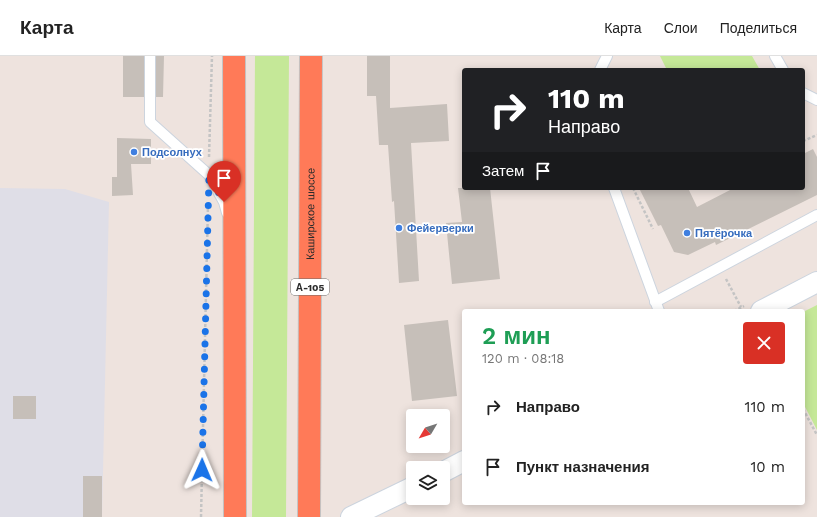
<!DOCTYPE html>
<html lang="ru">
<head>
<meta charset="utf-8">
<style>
  body { margin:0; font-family:"Work Sans",sans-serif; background:#f6f6f6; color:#222; height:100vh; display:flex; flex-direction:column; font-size:15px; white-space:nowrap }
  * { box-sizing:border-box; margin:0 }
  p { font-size:13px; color:#767676 }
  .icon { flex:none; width:22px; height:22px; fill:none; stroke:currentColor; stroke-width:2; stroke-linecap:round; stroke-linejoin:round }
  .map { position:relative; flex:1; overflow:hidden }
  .sheet { position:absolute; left:462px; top:253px; width:343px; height:196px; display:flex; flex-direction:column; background:#fff; border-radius:4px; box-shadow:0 2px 10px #0003 }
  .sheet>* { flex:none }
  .hud { position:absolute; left:462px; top:12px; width:343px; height:122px; border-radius:4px; box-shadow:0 2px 10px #0003; background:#202124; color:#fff; overflow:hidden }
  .needle { width:26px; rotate:231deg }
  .buttons { position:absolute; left:406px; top:353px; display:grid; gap:8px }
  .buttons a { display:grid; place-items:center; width:44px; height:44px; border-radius:4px; background:#fff; box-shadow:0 2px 10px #0003; font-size:20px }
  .pin { position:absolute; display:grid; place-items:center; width:34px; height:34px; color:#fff; margin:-41px -17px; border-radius:50% 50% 50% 0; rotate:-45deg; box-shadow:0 0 4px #0007 }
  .pin .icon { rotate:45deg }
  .me { position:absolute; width:44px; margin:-22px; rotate:1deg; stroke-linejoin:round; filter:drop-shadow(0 0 3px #0008) }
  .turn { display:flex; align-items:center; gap:14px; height:84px; padding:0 20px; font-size:18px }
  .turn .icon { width:52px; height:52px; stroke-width:2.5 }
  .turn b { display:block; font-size:28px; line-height:34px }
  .then { display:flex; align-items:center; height:38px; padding:0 20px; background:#0003; gap:8px; font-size:15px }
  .round { display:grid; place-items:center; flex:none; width:42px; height:42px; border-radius:4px; background:#f6f6f6 }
  .head { display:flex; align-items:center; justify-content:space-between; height:68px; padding:0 20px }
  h1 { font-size:24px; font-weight:600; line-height:30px; color:#1e9e55 }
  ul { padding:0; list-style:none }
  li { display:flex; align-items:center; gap:12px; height:60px; padding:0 20px }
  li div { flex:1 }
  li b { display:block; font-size:15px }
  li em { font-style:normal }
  header { display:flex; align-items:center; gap:24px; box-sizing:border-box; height:56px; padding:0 20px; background:#fff; border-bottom:1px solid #e0e0e0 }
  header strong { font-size:19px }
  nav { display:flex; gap:22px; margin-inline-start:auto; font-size:14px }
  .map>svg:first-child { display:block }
  .industrial { fill:#dfdee7 }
  .green { fill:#c5e898 }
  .building { fill:#c6bfb9 }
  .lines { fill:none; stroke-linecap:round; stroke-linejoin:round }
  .lane-casing { stroke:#ccd4de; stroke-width:12 }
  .street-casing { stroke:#ccd4de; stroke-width:22 }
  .highway-casing { stroke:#c4c4c4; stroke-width:24 }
  .path { stroke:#c4c4c4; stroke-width:2.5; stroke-dasharray:3 2; stroke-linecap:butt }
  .lane { stroke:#fff; stroke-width:10 }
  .street { stroke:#fff; stroke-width:20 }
  .highway { stroke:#ff7a58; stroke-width:22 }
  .route { stroke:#1a73e8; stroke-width:7; stroke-dasharray:0 12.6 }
  .shop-dot { fill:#3f7fe0; stroke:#fff; stroke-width:1.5 }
  .labels { text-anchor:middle; stroke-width:3.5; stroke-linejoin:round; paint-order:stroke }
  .shield { fill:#fff; stroke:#6b6b6b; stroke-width:1 }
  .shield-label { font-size:10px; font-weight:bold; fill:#2c2c2c }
  .shop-label { font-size:11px; font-weight:bold; fill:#366cbe; stroke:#fff; text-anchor:start }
  .street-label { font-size:11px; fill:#2c2c2c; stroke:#fff }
</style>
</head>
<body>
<header>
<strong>Карта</strong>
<nav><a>Карта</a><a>Слои</a><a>Поделиться</a></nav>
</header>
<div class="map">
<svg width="817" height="461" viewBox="0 0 817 461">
  <rect width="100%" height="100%" fill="#eee3de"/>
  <path class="industrial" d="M 0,132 L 65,133 L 109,146 L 102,461 L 0,461 Z"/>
  <path class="green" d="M 255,0 L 289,0 L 286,461 L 252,461 Z
    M 660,0 L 752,0 L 760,14 L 667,14 Z
    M 817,249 L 817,374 L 803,347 L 803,256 Z"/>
  <path class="building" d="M 123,0 L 144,0 L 144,41 L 123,41 Z
    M 156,0 L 164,0 L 163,41 L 156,41 Z
    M 367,0 L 390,0 L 390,52 L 447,48 L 449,85 L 411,87 L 419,225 L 399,227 L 394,145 L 392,146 L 388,89 L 379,89 L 376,40 L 367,40 Z
    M 117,82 L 151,83 L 151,108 L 131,108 L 133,139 L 112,140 L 112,121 L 117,121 Z
    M 813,93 L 817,101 L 817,139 L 716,189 L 715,186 L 688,199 L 674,196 L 661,169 L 658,170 L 639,132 L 688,132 L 697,151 L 734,132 L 803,132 L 803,98 Z
    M 458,132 L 490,132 L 500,223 L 452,228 L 446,167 L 462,166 Z
    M 448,264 L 457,340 L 412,345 L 404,269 Z
    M 13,340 L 36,340 L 36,363 L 13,363 Z
    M 83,420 L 102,420 L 102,461 L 83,461 Z"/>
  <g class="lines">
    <defs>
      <path id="lane" d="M 150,0 L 150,66 L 209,119 L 224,146 L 227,157
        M 775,0 L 783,14
        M 600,14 L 607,0
        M 803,37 L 817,44
        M 614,132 L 659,255
        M 655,246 L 817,159"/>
      <path id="street" d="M 761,255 L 817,226
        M 443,416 L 464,405
        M 351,461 L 413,431"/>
      <g id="highway">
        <path d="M 234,0 L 235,461"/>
        <path id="s1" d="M 309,461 L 311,0"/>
      </g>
    </defs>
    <use href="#lane" class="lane-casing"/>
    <use href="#street" class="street-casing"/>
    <use href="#highway" class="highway-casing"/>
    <path class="path" d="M 803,85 L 817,79
      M 209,101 L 212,0
      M 633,132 L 653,173
      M 726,223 L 741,251
      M 734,255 L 744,250
      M 803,353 L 817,379
      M 201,461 L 208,148"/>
    <use href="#lane" class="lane"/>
    <use href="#street" class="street"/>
    <use href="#highway" class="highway"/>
  </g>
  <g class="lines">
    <path class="route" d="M 202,414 L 209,119 L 224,146"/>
  </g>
  <g class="shop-dot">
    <circle cx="134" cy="96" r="4"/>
    <circle cx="399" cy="172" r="4"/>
    <circle cx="687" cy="177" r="4"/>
  </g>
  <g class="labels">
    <rect class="shield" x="291" y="223" width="38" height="16" rx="3"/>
    <g class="shield-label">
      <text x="310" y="235">А-105</text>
    </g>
    <g class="shop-label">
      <text x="142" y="100">Подсолнух</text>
      <text x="407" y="176">Фейерверки</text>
      <text x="695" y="181">Пятёрочка</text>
    </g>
    <g class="street-label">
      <text dy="4" stroke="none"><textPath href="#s1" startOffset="303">Каширское шоссе</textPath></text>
    </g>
  </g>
</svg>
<div class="buttons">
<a><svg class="needle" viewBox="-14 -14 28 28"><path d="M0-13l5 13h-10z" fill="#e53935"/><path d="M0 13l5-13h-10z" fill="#767676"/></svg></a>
<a><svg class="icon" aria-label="layers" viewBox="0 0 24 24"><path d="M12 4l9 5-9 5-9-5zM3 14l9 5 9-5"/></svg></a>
</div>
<div class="pin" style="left:224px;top:146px;background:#d93025"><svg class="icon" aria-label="arrive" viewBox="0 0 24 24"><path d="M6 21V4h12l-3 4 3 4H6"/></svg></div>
<svg class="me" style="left:202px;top:414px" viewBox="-20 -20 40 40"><path d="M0-17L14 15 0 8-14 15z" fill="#1a73e8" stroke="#fff" stroke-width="4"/></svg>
<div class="hud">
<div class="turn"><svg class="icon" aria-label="right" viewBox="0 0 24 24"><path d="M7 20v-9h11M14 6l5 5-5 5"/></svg><div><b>110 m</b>Направо</div></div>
<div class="then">Затем<svg class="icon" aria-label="arrive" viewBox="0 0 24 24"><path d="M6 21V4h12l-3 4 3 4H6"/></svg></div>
</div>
<section class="sheet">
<div class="head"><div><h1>2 мин</h1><p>120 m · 08:18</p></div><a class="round" style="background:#d93025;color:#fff"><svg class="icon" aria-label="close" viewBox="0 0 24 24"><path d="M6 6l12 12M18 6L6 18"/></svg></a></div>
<ul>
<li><svg class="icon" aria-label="right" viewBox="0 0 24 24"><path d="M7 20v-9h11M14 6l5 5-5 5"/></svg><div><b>Направо</b></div><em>110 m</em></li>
<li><svg class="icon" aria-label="arrive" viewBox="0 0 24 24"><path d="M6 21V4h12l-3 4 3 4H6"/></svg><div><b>Пункт назначения</b></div><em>10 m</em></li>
</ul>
</section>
</div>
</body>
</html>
